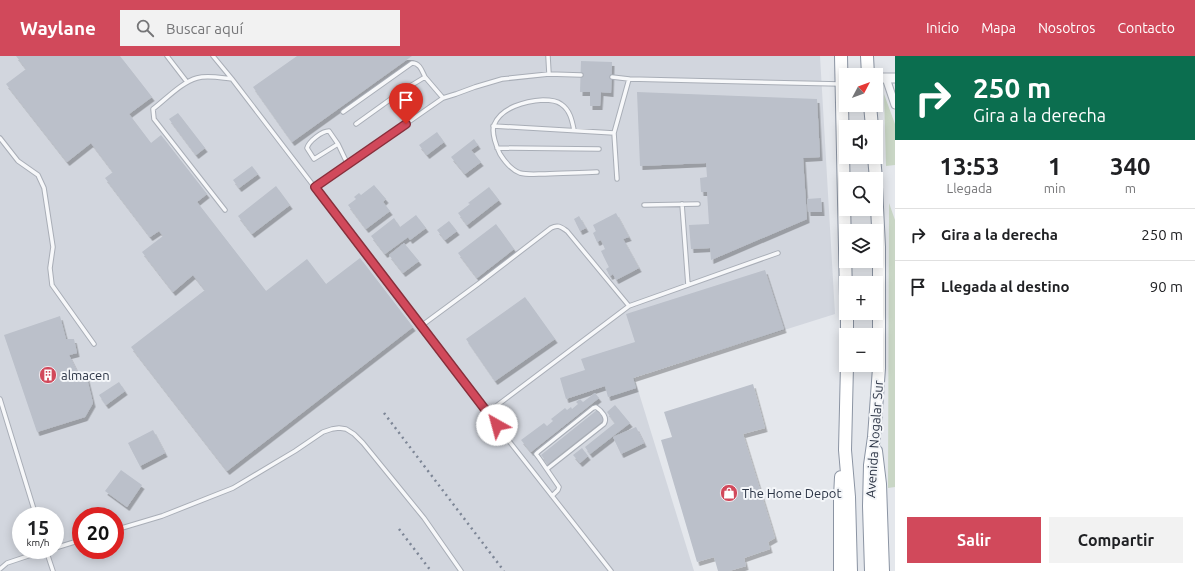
<!DOCTYPE html>
<html lang="es">
<head>
<meta charset="utf-8">
<style>
  body { margin:0; font-family:Ubuntu,sans-serif; background:#f2f2f2; color:#202124; height:100vh; display:flex; flex-direction:column; font-size:15px; white-space:nowrap }
  * { box-sizing:border-box; margin:0 }
  p { font-size:13px; color:#757577 }
  .icon { flex:none; width:22px; height:22px; fill:none; stroke:currentColor; stroke-width:2; stroke-linecap:round; stroke-linejoin:round }
  .map { position:relative; flex:1; overflow:hidden }
  .panel { display:flex; flex-direction:column; background:#fff; width:300px }
  .panel>* { flex:none }
  .guide { background:#0b6e4f; color:#fff; overflow:hidden }
  .needle { width:26px; rotate:49deg }
  .buttons { position:absolute; left:839px; top:12px; display:grid; gap:8px }
  .buttons a { display:grid; place-items:center; width:44px; height:44px; border-radius:0px; background:#fff; box-shadow:0 2px 10px #0003; font-size:20px }
  .speed { position:absolute; left:12px; top:451px; display:flex; gap:8px; font-size:20px; font-weight:700; text-align:center }
  .speed>* { display:grid; place-content:center; width:52px; height:52px; border-radius:50%; background:#fff; box-shadow:0 2px 10px #0003; line-height:1 }
  .speed small { font-size:10px; font-weight:400 }
  .speed .limit { border:6px solid #d22; background:#fff; color:#111 }
  .pin { position:absolute; display:grid; place-items:center; width:34px; height:34px; color:#fff; margin:-41px -17px; border-radius:50% 50% 50% 0; rotate:-45deg; box-shadow:0 0 4px #0007 }
  .pin .icon { rotate:45deg }
  .me { position:absolute; width:44px; margin:-22px; rotate:322deg; stroke-linejoin:round; filter:drop-shadow(0 0 3px #0008) }
  .turn { display:flex; align-items:center; gap:14px; height:84px; padding:0 12px; font-size:18px }
  .turn .icon { width:52px; height:52px; stroke-width:2.5 }
  .turn b { display:block; font-size:28px; line-height:34px }
  .eta { display:flex; justify-content:space-evenly; align-items:center; height:68px; text-align:center }
  .eta b { font-size:24px; font-weight:700; line-height:28px }
  .cta { display:flex; gap:8px; margin-top:auto; padding:8px 12px }
  .cta a { flex:1; height:46px; border-radius:0px; background:#d1495b; color:#fff; font-size:16px; font-weight:700; line-height:46px; text-align:center }
  .cta a+a { background:#f2f2f2; color:#202124 }
  ul { padding:0; list-style:none }
  li { display:flex; align-items:center; gap:12px; height:52px; padding:0 12px; border-top:1px solid #e0e0e0 }
  li div { flex:1 }
  li b { display:block; font-size:15px }
  li em { font-style:normal }
  header { display:flex; align-items:center; gap:24px; box-sizing:border-box; height:56px; padding:0 20px; background:#d1495b; color:#fff }
  header strong { font-size:19px }
  nav { display:flex; gap:22px; margin-inline-start:auto; font-size:14px }
  .search { width:280px; height:36px; background:#f2f2f2; display:flex; align-items:center; gap:10px; box-sizing:border-box; padding:0 14px; border-radius:0px; color:#757577; font-size:15px }
  main { display:flex; flex:1; min-height:0 }
  .map>svg:first-child { display:block }
  .built { fill:#d2d6de; fill-rule:evenodd }
  .green { fill:#c9d6c5 }
  .building { fill:#bbc0ca; filter:url(#shadow) }
  .lines { fill:none; stroke-linecap:round; stroke-linejoin:round }
  .service-casing { stroke:#a9aeb7; stroke-width:5.5 }
  .minor-casing { stroke:#a9aeb7; stroke-width:9 }
  .tertiary-casing { stroke:#a9aeb7; stroke-width:11 }
  .trunk-casing { stroke:#8b94a3; stroke-width:14 }
  .service { stroke:#f7f8fa; stroke-width:3.5 }
  .minor { stroke:#f7f8fa; stroke-width:7 }
  .tertiary { stroke:#f7f8fa; stroke-width:9 }
  .trunk { stroke:#fff; stroke-width:12 }
  .rail { stroke:#7d8696; stroke-width:2.5; stroke-dasharray:2 4; stroke-linecap:butt }
  .route-casing { stroke:#882f3b; stroke-width:10 }
  .route { stroke:#d1495b; stroke-width:7 }
  .labels { text-anchor:middle; stroke-width:4; stroke-linejoin:round; paint-order:stroke }
  .poi-label { font-size:13px; fill:#2b3445; stroke:#f4f6f9; text-anchor:start }
  .street-label { font-size:13px; fill:#2b3445; stroke:#f4f6f9 }
</style>
</head>
<body>
<header>
<strong>Waylane</strong>
<div class="search"><svg class="icon" aria-label="search" viewBox="0 0 24 24"><circle cx="10" cy="10" r="6"/><path d="M15 15l6 6"/></svg>Buscar aquí</div>
<nav><a>Inicio</a><a>Mapa</a><a>Nosotros</a><a>Contacto</a></nav>
</header>
<main>
<div class="map">
<svg width="895" height="515" viewBox="0 0 895 515">
  <defs>
    <filter id="shadow"><feDropShadow dx="2.5" dy="4" stdDeviation="0" flood-color="#0004"/></filter>
  </defs>
  <rect width="100%" height="100%" fill="#e4e7ec"/>
  <path class="built" d="M 0,0 L 820,0 L 835,258 L 634,321 L 694,515 L 0,515 ZM 21,460 L 55,460 L 55,494 L 21,494 ZM 81,460 L 115,460 L 115,494 L 81,494 Z"/>
  <path class="green" d="M 884,38 L 895,68 L 895,109 L 886,110 Z
    M 889,147 L 895,164 L 895,431 L 888,432 Z"/>
  <path class="building" d="M 16,0 L 120,0 L 152,41 L 129,58 L 151,87 L 161,79 L 207,138 L 197,146 L 266,235 L 307,203 L 326,228 L 360,202 L 413,271 L 227,415 L 131,291 L 205,234 L 193,219 L 173,236 L 142,196 L 163,180 L 159,175 L 150,181 L 105,122 L 113,116 L 91,87 L 67,106 L 6,28 L 26,13 Z
    M 297,0 L 412,0 L 292,86 L 253,31 Z
    M 581,5 L 612,6 L 611,37 L 601,36 L 600,50 L 590,50 L 590,36 L 580,36 Z
    M 637,36 L 817,43 L 820,101 L 803,102 L 807,163 L 711,204 L 710,192 L 691,193 L 689,169 L 709,168 L 707,136 L 701,136 L 700,122 L 707,121 L 706,107 L 640,110 Z
    M 178,57 L 205,92 L 196,99 L 169,63 Z
    M 437,76 L 444,86 L 427,99 L 419,89 Z
    M 474,83 L 478,89 L 471,94 L 481,106 L 465,118 L 451,101 Z
    M 252,110 L 258,118 L 239,132 L 233,124 Z
    M 374,129 L 386,143 L 383,146 L 390,155 L 366,173 L 348,149 L 356,143 L 354,141 L 359,137 L 361,139 Z
    M 276,130 L 290,149 L 252,178 L 238,160 Z
    M 489,131 L 499,144 L 467,169 L 458,157 L 470,148 L 468,147 Z
    M 821,142 L 822,156 L 808,156 L 807,143 Z
    M 616,157 L 629,181 L 623,183 L 639,212 L 616,224 L 613,218 L 610,220 L 606,213 L 609,211 L 601,195 L 605,193 L 601,184 L 597,186 L 593,177 L 596,175 L 593,169 Z
    M 416,159 L 426,172 L 410,184 L 408,181 L 385,198 L 371,180 L 394,162 L 400,171 Z
    M 579,160 L 586,172 L 580,175 L 574,163 Z
    M 449,165 L 457,175 L 445,184 L 437,174 Z
    M 496,168 L 514,193 L 477,222 L 458,197 Z
    M 404,187 L 419,205 L 403,217 L 389,199 Z
    M 765,214 L 784,273 L 633,322 L 636,332 L 608,341 L 605,330 L 566,343 L 560,322 L 585,314 L 581,303 L 635,286 L 626,258 Z
    M 525,241 L 555,283 L 495,325 L 466,283 Z
    M 60,260 L 66,283 L 74,283 L 77,297 L 69,299 L 79,319 L 86,318 L 93,347 L 85,361 L 37,376 L 4,279 Z
    M 119,326 L 125,335 L 106,349 L 99,339 Z
    M 753,328 L 765,372 L 743,378 L 775,482 L 768,486 L 770,493 L 744,502 L 746,510 L 729,515 L 718,515 L 714,501 L 697,506 L 661,384 L 672,381 L 664,356 Z
    M 595,337 L 599,342 L 531,396 L 521,384 L 544,367 L 547,370 L 553,365 L 551,363 L 565,352 L 567,354 L 571,351 L 572,353 L 578,348 L 576,346 L 580,343 L 583,346 Z
    M 615,349 L 630,367 L 590,398 L 585,391 L 615,367 L 607,356 Z
    M 597,354 L 604,364 L 548,408 L 541,399 Z
    M 636,371 L 644,387 L 621,398 L 613,381 Z
    M 153,374 L 165,397 L 140,410 L 128,387 Z
    M 582,392 L 588,400 L 580,407 L 573,399 Z
    M 121,414 L 142,429 L 127,451 L 105,435 Z"/>
  <g class="lines">
    <defs>
      <path id="service" d="M 167,0 L 187,26
        M 213,0 L 232,23
        M 548,0 L 549,18
        M 612,21 L 629,23 L 840,28
        M 343,56 L 412,7 C 420,7 422,15 425,21
        M 356,68 L 402,35 L 425,21 L 443,42
        M 493,70 L 614,77
        M 574,74 C 572,64 570,54 561,48 C 556,44 549,44 543,44 C 526,45 501,51 494,69 C 491,77 497,92 500,98 C 505,106 512,114 520,117 C 527,119 537,118 545,118 C 562,117 579,117 597,116
        M 0,82 L 18,105 L 38,119 L 44,132 L 53,191 L 50,212 L 52,229 L 94,288
        M 338,88 L 314,103 L 307,92 C 309,85 322,75 329,75 L 338,88 L 348,109
        M 497,92 L 599,93
        M 617,123 L 614,77 L 629,23
        M 315,131 L 443,42 L 456,38 L 475,31 L 502,23 L 549,18 L 581,19
        M 682,148 L 688,229
        M 644,149 L 698,148
        M 225,154 L 154,63 L 153,53 C 166,43 182,26 197,22 C 208,19 221,22 232,23 L 487,357 L 611,515
        M 629,250 L 778,197
        M 421,270 L 478,228 L 551,172 C 558,168 561,171 567,175 L 629,250 L 487,357
        M 0,343 L 36,460
        M 547,413 L 604,368 C 608,362 602,355 596,351 L 593,352 L 538,396 L 536,398 L 539,402 L 559,431 L 558,434 L 552,440
        M 115,474 L 162,460 L 233,432 L 295,395 L 323,376 L 332,373 L 339,372 L 346,373 L 354,378 L 363,387 L 424,462 L 461,515
        M 55,492 L 81,484
        M 46,494 L 53,515
        M 0,513 L 7,507 L 46,494"/>
      <path id="minor" d="M 886,22 L 895,49"/>
      <path id="tertiary" d="M 876,22 L 895,22"/>
      <path id="trunk" d="M 841,0 L 846,240
        M 867,0 L 868,19
        M 870,49 L 872,71
        M 874,101 L 876,123
        M 847,257 L 847,279
        M 847,309 L 845,394 L 849,441 L 851,515
        M 876,395 L 880,428 L 883,515
        M 840,515 L 840,441 L 841,421
        M 871,515 L 869,450 L 870,409 L 874,381 L 879,312 L 879,191 L 876,131"/>
    </defs>
    <use href="#service" class="service-casing"/>
    <use href="#minor" class="minor-casing"/>
    <use href="#tertiary" class="tertiary-casing"/>
    <use href="#trunk" class="trunk-casing"/>
    <use href="#service" class="service"/>
    <use href="#minor" class="minor"/>
    <use href="#tertiary" class="tertiary"/>
    <use href="#trunk" class="trunk"/>
    <path class="rail" d="M 384,357 L 504,515
      M 399,473 L 431,515"/>
  </g>
  <g class="lines">
    <defs>
      <path id="route" d="M 406,68 L 315,131 L 497,369"/>
    </defs>
    <use href="#route" class="route-casing"/>
    <use href="#route" class="route"/>
  </g>
  <defs>
    <symbol id="building-disc" viewBox="-11 -11 22 22"><circle r="9.5" fill="#d1495b" stroke="#f4f6f9"/><path d="M-4-6H4V6H1V3H-1V6H-4ZM-2.5-4.3h1.7v1.8h-1.7ZM.8-4.3h1.7v1.8H.8ZM-2.5-1h1.7V.8h-1.7ZM.8-1h1.7V.8H.8Z" fill="#fff"/></symbol>
    <symbol id="shop-disc" viewBox="-11 -11 22 22"><circle r="9.5" fill="#d1495b" stroke="#f4f6f9"/><path d="M-5-2.5h2.3a2.7 3.5 0 0 1 5.4 0H5L5.5 6h-11ZM-1.5-2.5h3a1.5 2.3 0 0 0-3 0Z" fill="#fff"/></symbol>
  </defs>
  <g fill-rule="evenodd">
    <use href="#building-disc" x="38" y="309" width="20" height="20"/>
    <use href="#shop-disc" x="719" y="427" width="20" height="20"/>
  </g>
  <g class="labels">
    <g class="poi-label">
      <text x="61" y="324">almacen</text>
      <text x="742" y="442">The Home Depot</text>
    </g>
    <g class="street-label">
      <text transform="translate(874 383) rotate(-86)" y="5">Avenida Nogalar Sur</text>
    </g>
  </g>
</svg>
<div class="buttons">
<a><svg class="needle" viewBox="-14 -14 28 28"><path d="M0-13l5 13h-10z" fill="#e53935"/><path d="M0 13l5-13h-10z" fill="#757577"/></svg></a>
<a><svg class="icon" aria-label="sound" viewBox="0 0 24 24"><path d="M4 9h4l5-4v14l-5-4H4zM17 9q2 3 0 6"/></svg></a>
<a><svg class="icon" aria-label="search" viewBox="0 0 24 24"><circle cx="10" cy="10" r="6"/><path d="M15 15l6 6"/></svg></a>
<a><svg class="icon" aria-label="layers" viewBox="0 0 24 24"><path d="M12 4l9 5-9 5-9-5zM3 14l9 5 9-5"/></svg></a>
<a>+</a>
<a>−</a>
</div>
<div class="speed"><div>15<small>km/h</small></div><div class="limit">20</div></div>
<div class="pin" style="left:406px;top:68px;background:#d93025"><svg class="icon" aria-label="arrive" viewBox="0 0 24 24"><path d="M6 21V4h12l-3 4 3 4H6"/></svg></div>
<svg class="me" style="left:497px;top:369px" viewBox="-20 -20 40 40"><circle r="19" fill="#fff"/><path d="M0-13L10 11 0 6-10 11z" fill="#d1495b"/></svg>
</div>
<section class="panel">
<div class="guide">
<div class="turn"><svg class="icon" aria-label="right" viewBox="0 0 24 24"><path d="M7 20v-9h11M14 6l5 5-5 5"/></svg><div><b>250 m</b>Gira a la derecha</div></div>
</div>
<div class="eta">
<div><b>13:53</b><p>Llegada</p></div>
<div><b>1</b><p>min</p></div>
<div><b>340</b><p>m</p></div>
</div>
<ul>
<li><svg class="icon" aria-label="right" viewBox="0 0 24 24"><path d="M7 20v-9h11M14 6l5 5-5 5"/></svg><div><b>Gira a la derecha</b></div><em>250 m</em></li>
<li><svg class="icon" aria-label="arrive" viewBox="0 0 24 24"><path d="M6 21V4h12l-3 4 3 4H6"/></svg><div><b>Llegada al destino</b></div><em>90 m</em></li>
</ul>
<div class="cta"><a>Salir</a><a>Compartir</a></div>
</section>
</main>
</body>
</html>
